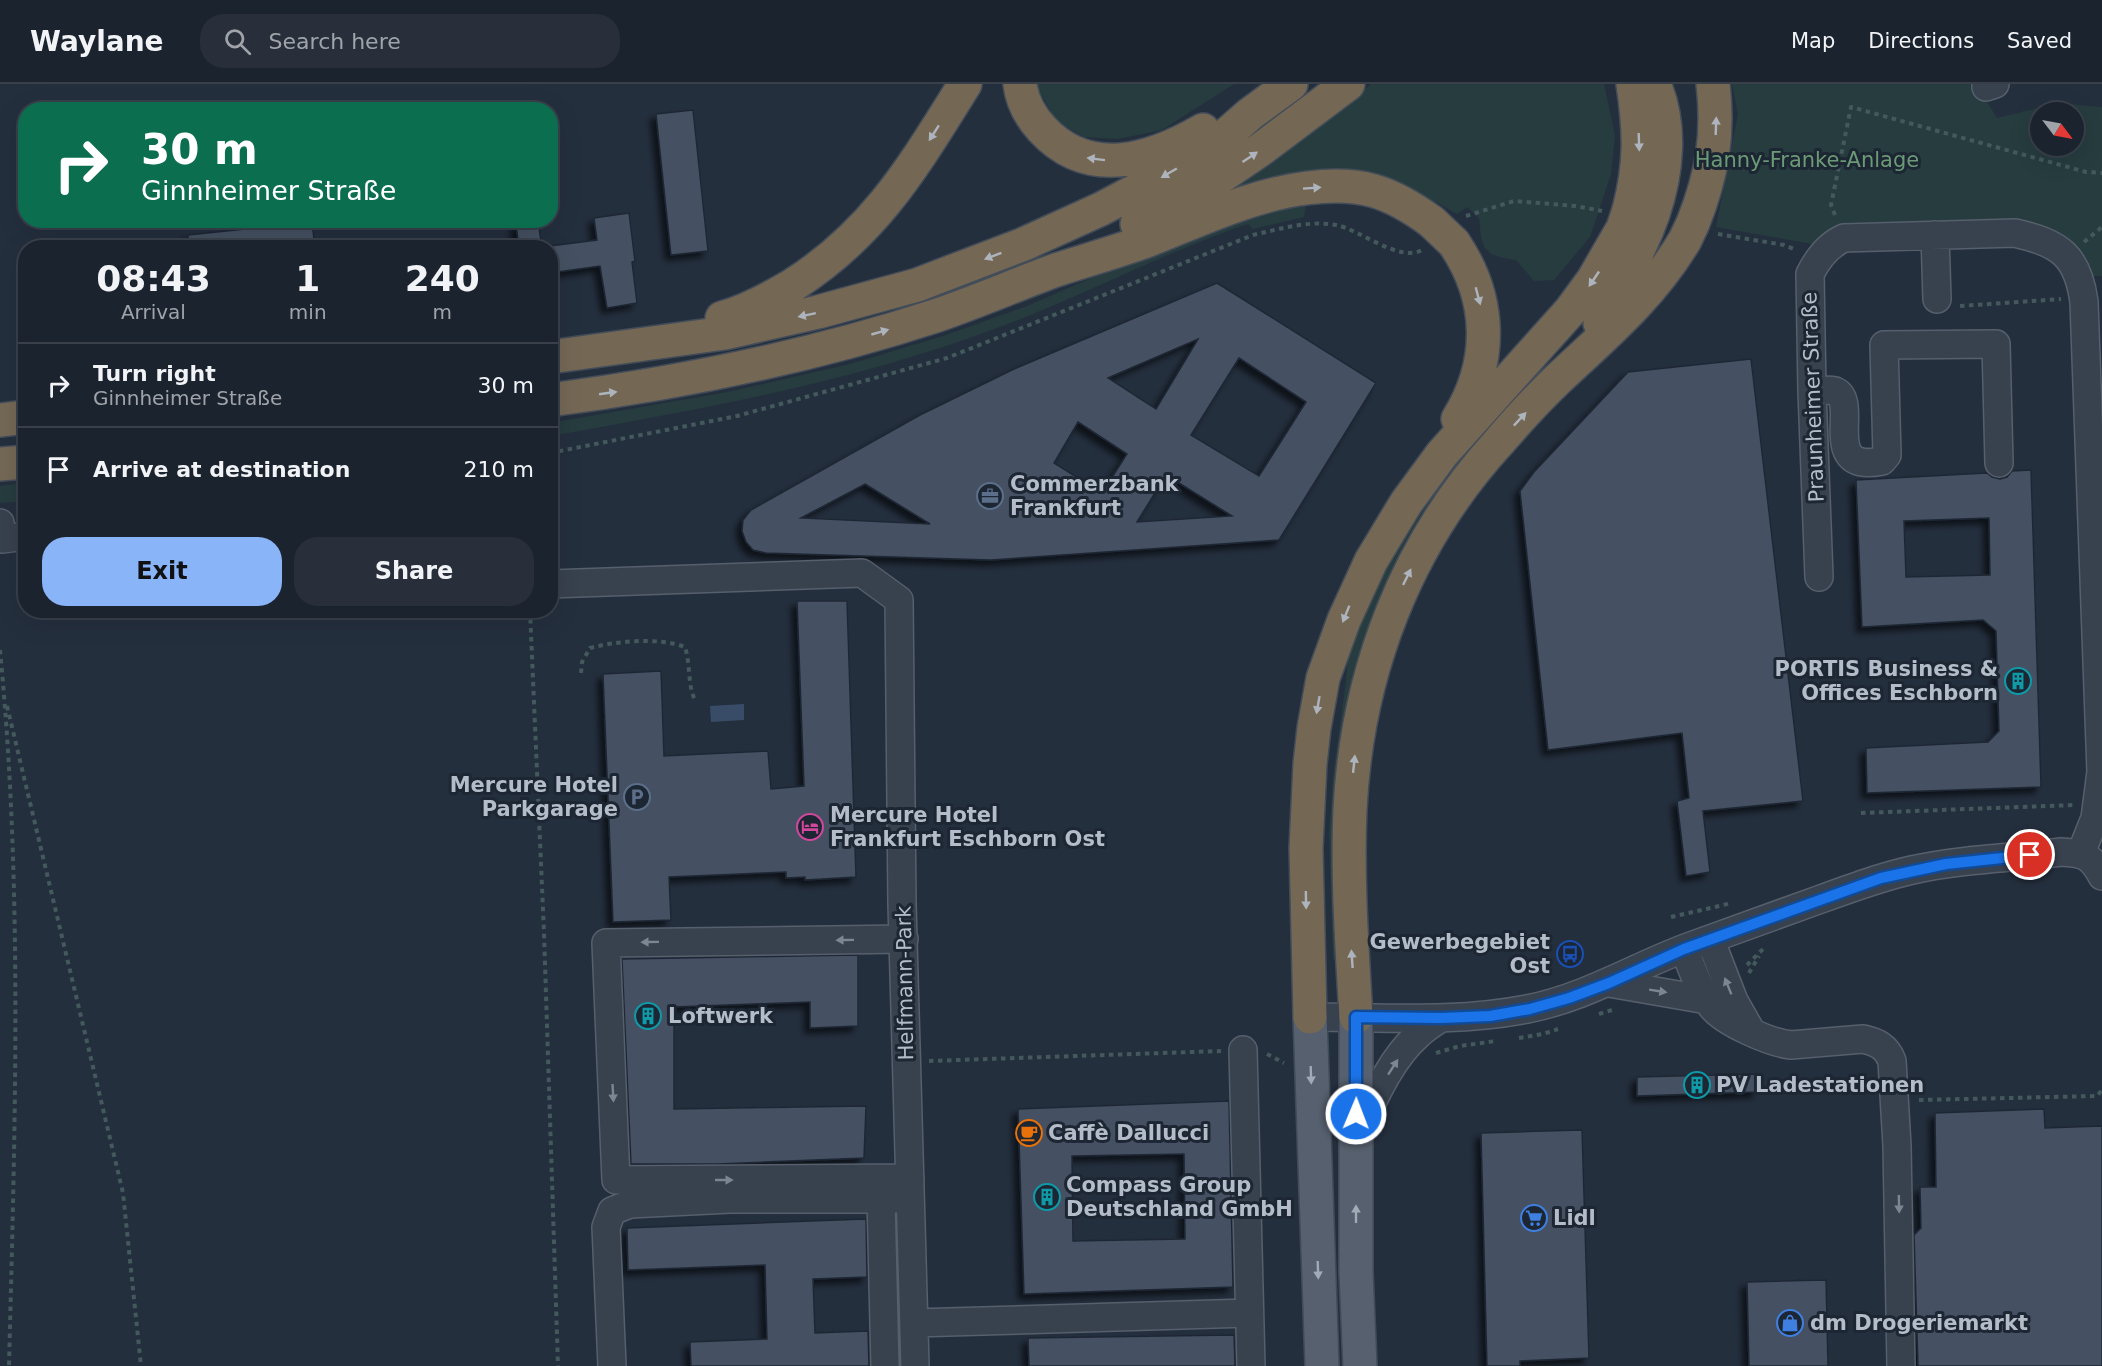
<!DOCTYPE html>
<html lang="en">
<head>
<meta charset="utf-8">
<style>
  body { margin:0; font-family:"DejaVu Sans",sans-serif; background:#282f3a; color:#f1f3f6; height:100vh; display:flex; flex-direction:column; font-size:22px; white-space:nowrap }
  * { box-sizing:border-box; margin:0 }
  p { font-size:20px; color:#a0a4aa }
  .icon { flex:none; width:33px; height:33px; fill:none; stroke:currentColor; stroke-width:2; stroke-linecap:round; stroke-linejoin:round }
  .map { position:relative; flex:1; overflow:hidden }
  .panel { position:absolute; left:18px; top:156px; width:540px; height:378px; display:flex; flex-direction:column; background:#1b232e; border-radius:24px; box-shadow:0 6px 24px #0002,0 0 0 2px #39404a }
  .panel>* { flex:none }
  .hud { position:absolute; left:18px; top:18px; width:540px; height:126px; border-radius:24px; box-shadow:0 6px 24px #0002,0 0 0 2px #39404a; background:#0b6e4f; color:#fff; overflow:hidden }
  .needle { width:39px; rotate:122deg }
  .fabs { position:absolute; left:2030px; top:18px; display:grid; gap:12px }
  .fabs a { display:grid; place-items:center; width:54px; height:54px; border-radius:50%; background:#1b232e; box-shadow:0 6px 24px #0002,0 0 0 2px #39404a; font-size:30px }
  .pin { position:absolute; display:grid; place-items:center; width:51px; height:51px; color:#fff; margin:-26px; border:3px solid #fff; border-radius:50%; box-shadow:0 2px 6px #0007 }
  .me { position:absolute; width:66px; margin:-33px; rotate:1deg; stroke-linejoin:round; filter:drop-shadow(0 0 4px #0008) }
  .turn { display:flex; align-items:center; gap:21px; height:126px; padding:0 24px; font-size:27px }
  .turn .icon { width:78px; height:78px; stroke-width:2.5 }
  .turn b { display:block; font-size:42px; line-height:51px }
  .eta { display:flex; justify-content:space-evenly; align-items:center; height:102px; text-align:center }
  .eta b { font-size:36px; font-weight:700; line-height:42px }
  .primary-button { display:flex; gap:12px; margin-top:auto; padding:12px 24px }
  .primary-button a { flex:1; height:69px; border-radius:24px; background:#8ab4f8; color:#111; font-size:24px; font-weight:700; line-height:69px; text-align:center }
  .primary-button a+a { background:#282f3a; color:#f1f3f6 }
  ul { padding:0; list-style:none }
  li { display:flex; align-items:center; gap:18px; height:84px; padding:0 24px; border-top:2px solid #39404a }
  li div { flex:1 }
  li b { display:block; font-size:22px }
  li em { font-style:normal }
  header { display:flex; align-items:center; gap:36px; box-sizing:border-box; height:84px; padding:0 30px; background:#1b232e; border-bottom:2px solid #39404a }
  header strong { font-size:28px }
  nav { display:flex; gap:33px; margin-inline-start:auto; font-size:21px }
  .search { width:420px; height:54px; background:#282f3a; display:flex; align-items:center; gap:15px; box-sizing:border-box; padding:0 21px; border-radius:24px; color:#a0a4aa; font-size:22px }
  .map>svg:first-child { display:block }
  .green { fill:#263c3f; fill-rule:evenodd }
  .water { fill:#394c67 }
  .building { fill:#455162; stroke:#1f2835; stroke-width:1.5; fill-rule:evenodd; filter:url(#shadow) }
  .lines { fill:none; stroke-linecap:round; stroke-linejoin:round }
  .minor-casing { stroke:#565f6c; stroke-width:30 }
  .major-casing { stroke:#414a57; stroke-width:36 }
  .highway-casing { stroke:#434c59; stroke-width:36 }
  .path { stroke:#44595c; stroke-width:4; stroke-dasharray:4.5 4.5; stroke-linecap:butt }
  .minor { stroke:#38414e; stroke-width:27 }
  .major { stroke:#56606e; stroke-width:33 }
  .highway { stroke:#746855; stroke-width:33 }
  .highway-bridge-casing { stroke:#434c59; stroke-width:36; stroke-linecap:butt }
  .highway-bridge { stroke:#746855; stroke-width:33 }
  .oneway { fill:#aeb4bd }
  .oneway2 { fill:#7c8592 }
  .oneway3 { fill:#a1aab7 }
  .route-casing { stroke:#114b97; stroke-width:15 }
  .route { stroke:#1a73e8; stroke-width:10 }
  .labels { text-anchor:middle; stroke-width:6; stroke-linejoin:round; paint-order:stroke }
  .park-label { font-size:21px; fill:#6b9a76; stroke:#1d2633 }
  .street-label { font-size:21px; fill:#b4bcc9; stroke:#1d2633 }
  .poi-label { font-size:21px; font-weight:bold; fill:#b4bcc9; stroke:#1d2633; text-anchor:start }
</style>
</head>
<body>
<header>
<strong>Waylane</strong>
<div class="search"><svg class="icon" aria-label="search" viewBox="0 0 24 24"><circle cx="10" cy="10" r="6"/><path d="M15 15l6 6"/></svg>Search here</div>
<nav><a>Map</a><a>Directions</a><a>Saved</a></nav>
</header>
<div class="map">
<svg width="2102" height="1282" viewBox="0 0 2102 1282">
  <defs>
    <filter id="shadow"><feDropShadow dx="-5.5" dy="5.5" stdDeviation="3" flood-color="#0009"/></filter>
  </defs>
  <rect width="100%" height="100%" fill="#242f3e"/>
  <path class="green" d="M 1036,0 L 1234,0 L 1162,46 L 1118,55 L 1084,53 L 1056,37 Z
    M 1371,0 L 1604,0 L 1615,51 L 1611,90 L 1590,153 L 1554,196 L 1534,197 L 1516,176 C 1482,171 1482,166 1479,134 L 1467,123 L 1457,130 L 1436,118 L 1433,123 L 1227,110 L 1233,102 L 1332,32 Z
    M 1732,0 L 1976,0 L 1997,34 L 2058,19 L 2102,23 L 2102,192 L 2093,192 L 2074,161 L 2044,142 L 2020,138 L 1831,147 L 1812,160 L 1716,143 L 1738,30 ZM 2040,28 L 2073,28 L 2073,62 L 2040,62 Z
    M 1307,114 L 1304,133 L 1253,145 L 1248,140 C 1165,168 1087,210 1005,241 C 859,297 704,325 551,352 L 550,339 L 728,308 L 850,280 L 943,252 L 1027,222 L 1165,162 Z
    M 1460,374 C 1408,449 1359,537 1346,629 C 1342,656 1344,684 1343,711 C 1342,766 1340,820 1338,875 L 1333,876 L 1329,751 L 1333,692 L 1346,597 L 1348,567 L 1351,553 L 1410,433 Z
    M 25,399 L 25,417 L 0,419 L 0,402 Z"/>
  <path class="water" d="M 744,620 L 744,636 L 711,638 L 710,622 Z"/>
  <path class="building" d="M 693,26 L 708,167 L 671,171 L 656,30 Z
    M 629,129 L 635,177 L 632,178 L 637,219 L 607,224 L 600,182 L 550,189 L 550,162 L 597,156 L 594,134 Z
    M 538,137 L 542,164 L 519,164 L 516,140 Z
    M 312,138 L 315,164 L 189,164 L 188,151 Z
    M 1217,199 L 1376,299 L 1279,456 L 991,476 L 766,469 L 753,466 L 746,458 L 742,447 L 743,436 L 751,426 L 920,331 L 1014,285 ZM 1198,255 L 1156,325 L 1108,294 ZM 1239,274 L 1306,318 L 1259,392 L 1191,351 ZM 1078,338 L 1127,370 L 1102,409 L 1054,379 ZM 1166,391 L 1232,432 L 1137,438 ZM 865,400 L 930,440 L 801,434 Z
    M 1751,275 L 1803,717 L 1703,727 L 1710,788 L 1686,792 L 1677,717 L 1689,714 L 1682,649 L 1548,666 L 1520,407 L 1534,388 L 1628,288 Z
    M 2031,386 L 2041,703 L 1867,709 L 1866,664 L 1988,658 L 1999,647 L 1996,547 L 1983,536 L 1862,543 L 1856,396 L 1987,389 L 1992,393 L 2000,395 L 2007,393 L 2012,387 ZM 1989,434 L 1990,491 L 1906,493 L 1904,437 Z
    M 797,517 L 847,517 L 856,793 L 805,796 L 805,793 L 786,794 L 786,788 L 669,793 L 671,836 L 613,838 L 603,590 L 661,587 L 664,672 L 768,667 L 771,705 L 804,702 Z
    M 858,871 L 858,942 L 810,944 L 810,918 L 674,923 L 674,1025 L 866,1022 L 864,1074 L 717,1080 L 631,1080 L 622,875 Z
    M 1757,990 L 1758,1008 L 1637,1012 L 1637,993 Z
    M 1229,1017 L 1233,1203 L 1024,1210 L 1018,1025 ZM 1184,1070 L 1185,1155 L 1073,1157 L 1072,1072 Z
    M 2044,1025 L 2045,1044 L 2102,1042 L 2102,1282 L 1918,1282 L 1914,1151 L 1921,1144 L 1920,1103 L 1936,1103 L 1935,1029 Z
    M 1582,1046 L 1589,1274 L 1520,1277 L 1520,1282 L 1487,1282 L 1481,1049 Z
    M 866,1135 L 867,1193 L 813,1195 L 815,1249 L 868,1247 L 869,1282 L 691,1282 L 690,1258 L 767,1255 L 765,1181 L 628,1186 L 627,1144 Z
    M 1826,1196 L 1828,1282 L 1749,1282 L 1747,1198 Z
    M 1234,1251 L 1235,1282 L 1029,1282 L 1028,1254 Z"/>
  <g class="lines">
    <defs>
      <path id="minor" d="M 1986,3 L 1995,0
        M 1935,151 L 1937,215
        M 1812,307 C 1819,307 1828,305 1835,307 C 1861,318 1818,390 1882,377 L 1887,371 L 1884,261 L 1996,260 L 1999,379
        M 0,439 L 3,455 L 26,452
        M 1819,493 L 1812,307 L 1810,190 C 1818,174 1828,161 1844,154 L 2015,149 C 2060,159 2078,172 2084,218 L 2101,688 L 2095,734 L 2081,769
        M 550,500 L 862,489 L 899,516 L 902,820 L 915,1282
        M 904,855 L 606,859 L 616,1096 L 910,1094
        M 1710,855 L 1734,917 L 1751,947
        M 1684,865 C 1692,884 1699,907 1712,923 C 1725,939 1771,959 1791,961 L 1863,955 C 1877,958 1887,963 1892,977 L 1897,1062 L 1901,1282
        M 1609,899 L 1707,916
        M 1310,933 C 1382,933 1456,939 1527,925 C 1585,914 1634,883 1688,863 C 1733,847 1777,831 1821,815 C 1851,804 1881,793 1912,786 C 1961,775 2012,774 2061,768 C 2083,769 2091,771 2102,792
        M 1243,966 L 1251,1282
        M 1356,1052 C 1372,1019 1390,975 1418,951 C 1425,944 1433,939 1441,934
        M 881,1115 L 885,1282
        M 914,1239 L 1249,1229
        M 612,1282 L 606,1143 L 612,1127 L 630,1120 L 730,1115 L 910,1115"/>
      <path id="major" d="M 1310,933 L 1322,1282
        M 1356,933 L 1356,1188 L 1360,1282"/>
      <path id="highway" d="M 1020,0 C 1022,17 1031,33 1042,45 C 1089,96 1151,76 1203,46
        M 1629,126 C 1641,79 1640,47 1633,0
        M 1653,130 C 1667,89 1672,41 1654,0
        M 1693,139 C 1712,91 1719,52 1713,0
        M 1137,140 L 1207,102 L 1260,66 L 1348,0
        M 1454,159 C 1492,215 1493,278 1458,335
        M 722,234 C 747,227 771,214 793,201 C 877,147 914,81 965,0
        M 1600,239 L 1619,209 L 1647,146
        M 550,273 L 725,249 L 818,228 L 917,201 L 1024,160 L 1101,125 L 1171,88 L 1217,59 L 1250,30 L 1291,0
        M 550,316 C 680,299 810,273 935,232 C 976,218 1015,201 1056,186 C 1087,176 1119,167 1149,156 C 1200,136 1251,111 1307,104 C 1360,97 1390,107 1432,138
        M 0,336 L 26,333
        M 0,380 L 26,378
        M 1310,933 L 1306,764 L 1310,680 L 1314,644 L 1323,594 L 1344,536 L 1371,477 L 1406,419 L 1442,370 L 1571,226 L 1593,196 L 1623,144
        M 1356,933 C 1352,864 1347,794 1350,725 C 1357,588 1406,460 1498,359 C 1517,337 1537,315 1557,296 C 1604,252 1652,212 1685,156"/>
    </defs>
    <use href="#minor" class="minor-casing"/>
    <use href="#major" class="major-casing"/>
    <use href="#highway" class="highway-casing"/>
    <path class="path" d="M 1835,131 L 1831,121 L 1851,23 L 2086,88 L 2102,89
      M 1466,132 L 1514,117 L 1576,122 L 1602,127
      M 1718,150 L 1784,161 L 1796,166
      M 2084,158 L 2102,143
      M 1960,222 L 2061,215
      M 550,369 L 737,332 L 947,274 L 1253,151 C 1280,145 1308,136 1336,141 C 1359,145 1399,179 1422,166
      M 530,526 L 544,849 L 558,1282
      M 0,566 C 23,804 15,1044 9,1282
      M 581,589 L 582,578 L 590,564 C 616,557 660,553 685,563 C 691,582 687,602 696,618
      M 7,622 L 123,1109 L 141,1282
      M 1861,729 L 2074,721
      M 1671,833 L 1732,819
      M 1747,881 L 1763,865
      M 1749,889 L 1759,872
      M 1599,930 L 1615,925
      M 1519,954 L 1543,950 L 1558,945
      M 1436,969 L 1460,962 L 1496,957
      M 1267,970 L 1284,979
      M 929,977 L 1221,967
      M 1919,1016 L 2097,1012 L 2102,1006"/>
    <use href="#minor" class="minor"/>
    <use href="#major" class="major"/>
    <use href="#highway" class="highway"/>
    <defs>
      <path id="highway-bridge" d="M 1432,138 L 1454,159
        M 1623,144 L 1629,126
        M 1647,146 L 1653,130
        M 1685,156 L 1693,139"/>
    </defs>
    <use href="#highway-bridge" class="highway-bridge-casing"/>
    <use href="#highway-bridge" class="highway-bridge"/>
  </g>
  <defs><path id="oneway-solid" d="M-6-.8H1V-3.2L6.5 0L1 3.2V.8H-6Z" transform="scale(1.5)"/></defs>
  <g class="oneway">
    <use href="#oneway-solid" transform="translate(1716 42) rotate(-88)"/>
    <use href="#oneway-solid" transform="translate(934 49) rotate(123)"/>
    <use href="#oneway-solid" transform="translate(1639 58) rotate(88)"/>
    <use href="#oneway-solid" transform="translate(1250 73) rotate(-34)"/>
    <use href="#oneway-solid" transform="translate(1096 75) rotate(-173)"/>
    <use href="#oneway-solid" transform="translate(1169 89) rotate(150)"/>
    <use href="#oneway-solid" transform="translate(1312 104) rotate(-4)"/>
    <use href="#oneway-solid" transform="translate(993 172) rotate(159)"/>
    <use href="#oneway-solid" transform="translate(1594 195) rotate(124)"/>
    <use href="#oneway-solid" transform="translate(1478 212) rotate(75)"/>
    <use href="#oneway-solid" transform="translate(807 231) rotate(168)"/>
    <use href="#oneway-solid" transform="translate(880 248) rotate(-16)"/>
    <use href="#oneway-solid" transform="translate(608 309) rotate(-8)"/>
    <use href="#oneway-solid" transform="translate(1520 335) rotate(-47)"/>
    <use href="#oneway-solid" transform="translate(1407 493) rotate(-64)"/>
    <use href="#oneway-solid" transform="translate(1346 530) rotate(112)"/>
    <use href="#oneway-solid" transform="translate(1318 621) rotate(100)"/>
    <use href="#oneway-solid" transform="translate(1354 680) rotate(-84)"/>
    <use href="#oneway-solid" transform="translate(1306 816) rotate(89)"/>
    <use href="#oneway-solid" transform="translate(1352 875) rotate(-94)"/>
  </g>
  <g class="oneway2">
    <use href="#oneway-solid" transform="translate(845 856) rotate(179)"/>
    <use href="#oneway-solid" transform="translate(650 858) rotate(179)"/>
    <use href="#oneway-solid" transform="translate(1728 902) rotate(-112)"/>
    <use href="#oneway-solid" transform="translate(1658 907) rotate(9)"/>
    <use href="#oneway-solid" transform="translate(1393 983) rotate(-57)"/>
    <use href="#oneway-solid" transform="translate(613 1009) rotate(87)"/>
    <use href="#oneway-solid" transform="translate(724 1096)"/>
    <use href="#oneway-solid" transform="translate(1899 1120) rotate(89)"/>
  </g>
  <g class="oneway3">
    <use href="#oneway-solid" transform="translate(1311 991) rotate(88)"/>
    <use href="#oneway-solid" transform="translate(1356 1130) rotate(-90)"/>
    <use href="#oneway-solid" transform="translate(1318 1186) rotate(88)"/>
  </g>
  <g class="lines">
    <defs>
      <path id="route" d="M 1356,1030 L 1356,933 L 1441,934 L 1490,932 L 1530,925 L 1569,914 L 1609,899 L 1684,865 L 1881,794 L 1946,780 L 2030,771"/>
    </defs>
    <use href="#route" class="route-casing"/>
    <use href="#route" class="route"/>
  </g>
  <defs>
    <symbol id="office-ring" viewBox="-11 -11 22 22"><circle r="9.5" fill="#1d2633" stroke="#5c6f8a" stroke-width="1.5"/><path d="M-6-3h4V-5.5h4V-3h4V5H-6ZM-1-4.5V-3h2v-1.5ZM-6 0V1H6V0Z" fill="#5c6f8a"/></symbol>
    <symbol id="building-ring" viewBox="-11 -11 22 22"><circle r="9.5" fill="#1d2633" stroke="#0f9aa8" stroke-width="1.5"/><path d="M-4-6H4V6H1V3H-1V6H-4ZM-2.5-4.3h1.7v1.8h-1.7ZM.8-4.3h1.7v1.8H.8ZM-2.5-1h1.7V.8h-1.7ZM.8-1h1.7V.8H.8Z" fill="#0f9aa8"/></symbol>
    <symbol id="parking-ring" viewBox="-11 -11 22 22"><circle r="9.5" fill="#1d2633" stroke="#5c6f8a" stroke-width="1.5"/><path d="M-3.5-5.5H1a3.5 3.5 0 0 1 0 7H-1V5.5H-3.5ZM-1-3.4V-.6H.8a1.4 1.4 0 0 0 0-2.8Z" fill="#5c6f8a"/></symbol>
    <symbol id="hotel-ring" viewBox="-11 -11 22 22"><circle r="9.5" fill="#1d2633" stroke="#d1479c" stroke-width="1.5"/><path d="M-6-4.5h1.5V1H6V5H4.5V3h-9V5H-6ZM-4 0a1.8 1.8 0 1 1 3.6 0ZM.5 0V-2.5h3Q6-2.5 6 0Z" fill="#d1479c"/></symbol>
    <symbol id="bus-ring" viewBox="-11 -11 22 22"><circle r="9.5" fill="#1d2633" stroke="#1a4fb4" stroke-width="1.5"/><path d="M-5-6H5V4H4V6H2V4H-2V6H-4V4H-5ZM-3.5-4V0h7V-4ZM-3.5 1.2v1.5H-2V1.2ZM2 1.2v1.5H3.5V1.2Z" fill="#1a4fb4"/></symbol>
    <symbol id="cafe-ring" viewBox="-11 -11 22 22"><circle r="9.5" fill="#1d2633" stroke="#e8710a" stroke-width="1.5"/><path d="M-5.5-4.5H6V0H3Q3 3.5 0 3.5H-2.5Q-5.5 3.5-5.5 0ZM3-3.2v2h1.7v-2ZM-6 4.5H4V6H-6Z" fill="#e8710a"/></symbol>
    <symbol id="supermarket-ring" viewBox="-11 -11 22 22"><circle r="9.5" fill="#1d2633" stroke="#3f7fe0" stroke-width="1.5"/><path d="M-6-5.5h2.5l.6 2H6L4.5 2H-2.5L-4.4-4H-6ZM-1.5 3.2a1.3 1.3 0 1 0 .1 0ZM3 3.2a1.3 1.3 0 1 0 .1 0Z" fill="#3f7fe0"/></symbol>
    <symbol id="shop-ring" viewBox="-11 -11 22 22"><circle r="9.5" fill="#1d2633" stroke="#3f7fe0" stroke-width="1.5"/><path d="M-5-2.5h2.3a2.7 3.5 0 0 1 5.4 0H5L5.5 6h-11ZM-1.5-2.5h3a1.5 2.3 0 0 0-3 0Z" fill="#3f7fe0"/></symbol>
  </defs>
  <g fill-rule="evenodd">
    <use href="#office-ring" x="975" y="397" width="30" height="30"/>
    <use href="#building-ring" x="2003" y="582" width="30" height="30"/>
    <use href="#parking-ring" x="622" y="698" width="30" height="30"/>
    <use href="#hotel-ring" x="795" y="728" width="30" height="30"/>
    <use href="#bus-ring" x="1555" y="855" width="30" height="30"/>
    <use href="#building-ring" x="633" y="917" width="30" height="30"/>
    <use href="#building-ring" x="1682" y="986" width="30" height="30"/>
    <use href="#cafe-ring" x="1014" y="1034" width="30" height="30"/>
    <use href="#building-ring" x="1032" y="1098" width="30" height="30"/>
    <use href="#supermarket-ring" x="1519" y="1119" width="30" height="30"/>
    <use href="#shop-ring" x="1775" y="1224" width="30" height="30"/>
  </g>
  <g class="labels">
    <g class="park-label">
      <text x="1807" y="83">Hanny-Franke-Anlage</text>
    </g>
    <g class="street-label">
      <text transform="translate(1813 313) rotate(-92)" y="7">Praunheimer Straße</text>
      <text transform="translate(905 899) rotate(-91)" y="7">Helfmann-Park</text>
    </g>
    <g class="poi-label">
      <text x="1010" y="407">Commerzbank<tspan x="1010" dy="24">Frankfurt</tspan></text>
      <text x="1998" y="592" text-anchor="end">PORTIS Business &amp;<tspan x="1998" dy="24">Offices Eschborn</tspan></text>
      <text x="618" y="708" text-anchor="end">Mercure Hotel<tspan x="618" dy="24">Parkgarage</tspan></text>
      <text x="830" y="738">Mercure Hotel<tspan x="830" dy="24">Frankfurt Eschborn Ost</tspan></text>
      <text x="1550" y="865" text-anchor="end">Gewerbegebiet<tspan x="1550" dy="24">Ost</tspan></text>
      <text x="668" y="939">Loftwerk</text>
      <text x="1716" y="1008">PV Ladestationen</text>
      <text x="1048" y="1056">Caffè Dallucci</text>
      <text x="1066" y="1108">Compass Group<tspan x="1066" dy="24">Deutschland GmbH</tspan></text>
      <text x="1553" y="1141">Lidl</text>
      <text x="1810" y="1246">dm Drogeriemarkt</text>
    </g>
  </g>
</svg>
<div class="fabs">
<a><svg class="needle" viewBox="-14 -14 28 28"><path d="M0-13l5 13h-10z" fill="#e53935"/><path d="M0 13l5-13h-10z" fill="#a0a4aa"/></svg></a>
</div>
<div class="pin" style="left:2030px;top:771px;background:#d93025"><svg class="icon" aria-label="arrive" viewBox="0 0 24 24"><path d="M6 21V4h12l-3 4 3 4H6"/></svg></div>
<svg class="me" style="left:1356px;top:1030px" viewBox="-20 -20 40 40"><circle r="17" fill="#1a73e8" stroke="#fff" stroke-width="3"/><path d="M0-11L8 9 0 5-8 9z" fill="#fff"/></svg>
<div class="hud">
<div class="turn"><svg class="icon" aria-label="right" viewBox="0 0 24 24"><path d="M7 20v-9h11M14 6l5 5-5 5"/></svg><div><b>30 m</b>Ginnheimer Straße</div></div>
</div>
<section class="panel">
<div class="eta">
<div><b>08:43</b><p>Arrival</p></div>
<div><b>1</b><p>min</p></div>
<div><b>240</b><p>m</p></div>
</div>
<ul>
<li><svg class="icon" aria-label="right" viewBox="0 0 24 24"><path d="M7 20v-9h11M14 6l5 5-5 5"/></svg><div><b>Turn right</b><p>Ginnheimer Straße</p></div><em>30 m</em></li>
<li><svg class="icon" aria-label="arrive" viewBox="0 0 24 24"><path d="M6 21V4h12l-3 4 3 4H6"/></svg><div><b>Arrive at destination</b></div><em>210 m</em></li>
</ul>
<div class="primary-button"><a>Exit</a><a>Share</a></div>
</section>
</div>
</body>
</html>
